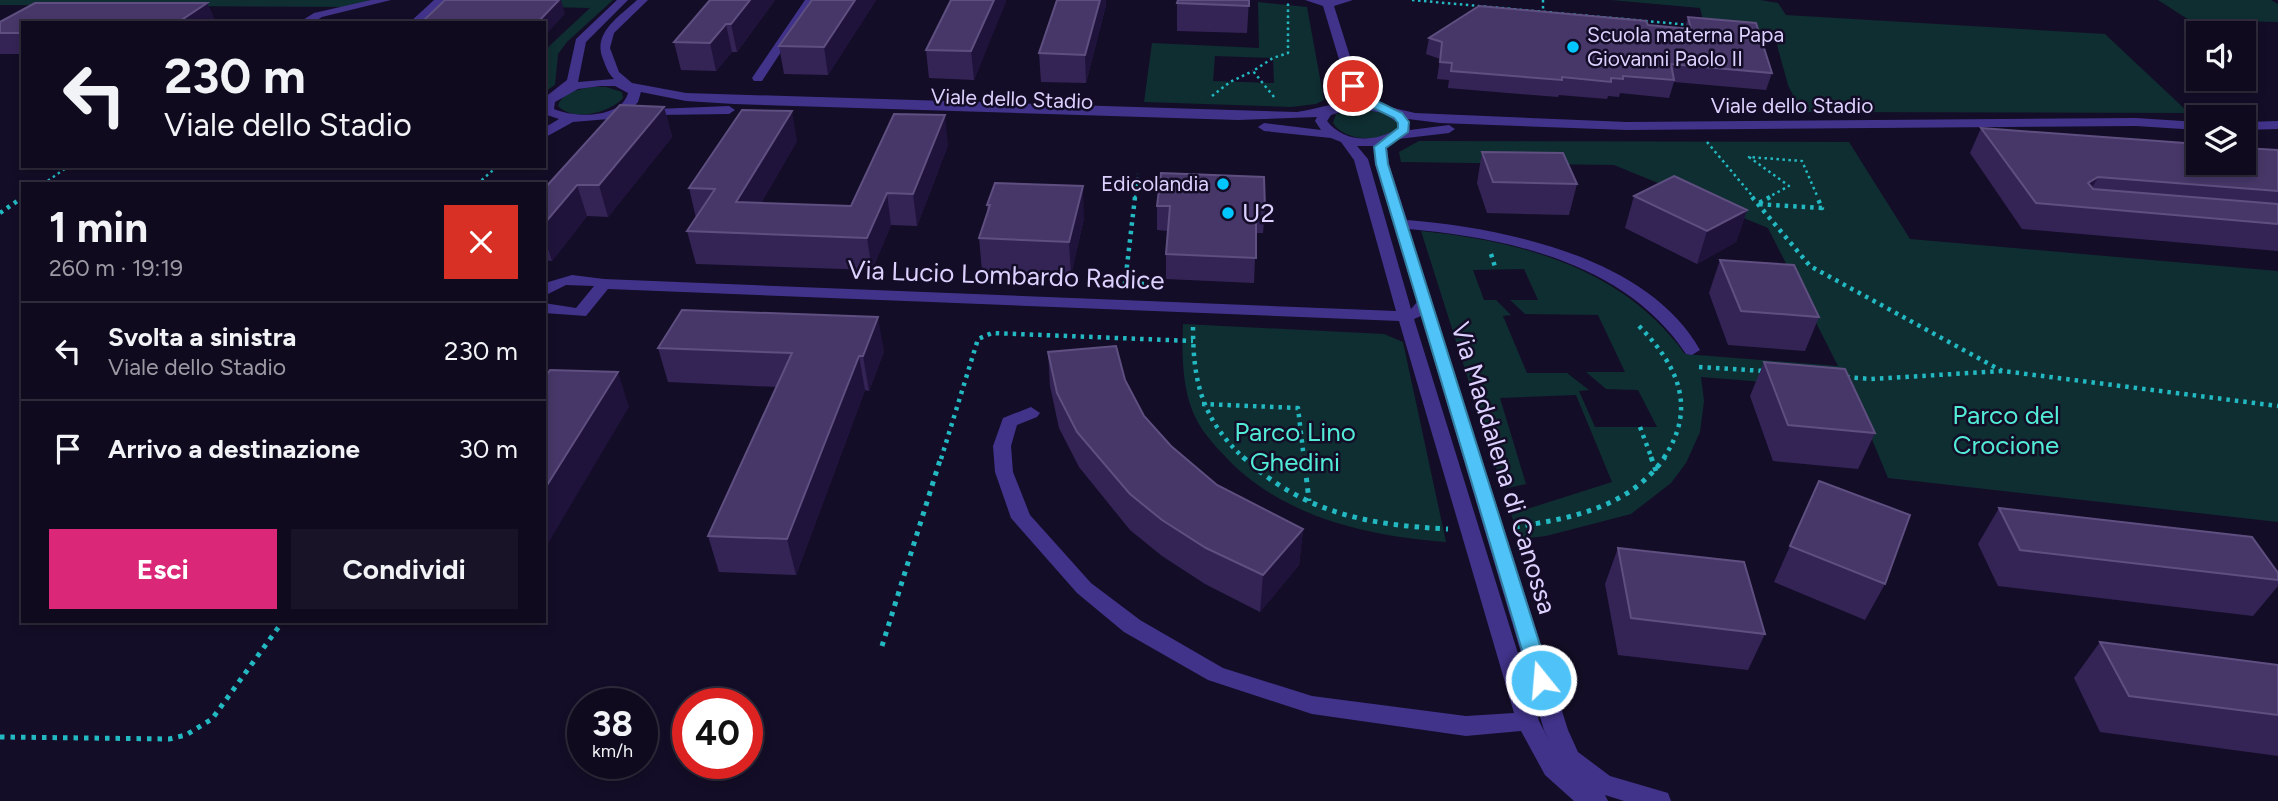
<!DOCTYPE html>
<html lang="it">
<head>
<meta charset="utf-8">
<style>
  body { margin:0; font-family:Figtree,sans-serif; background:#181326; color:#f1f3f6; height:100vh; display:flex; flex-direction:column; font-size:26px; white-space:nowrap }
  * { box-sizing:border-box; margin:0 }
  p { font-size:23px; color:#9b9aa4 }
  .icon { flex:none; width:38px; height:38px; fill:none; stroke:currentColor; stroke-width:2; stroke-linecap:round; stroke-linejoin:round }
  .map { position:relative; flex:1; overflow:hidden }
  .drawer { position:absolute; left:21px; top:182px; width:525px; height:441px; display:flex; flex-direction:column; background:#0f0a1d; border-radius:0px; box-shadow:0 4px 10px #0003,0 0 0 2px #2f2b3b }
  .drawer>* { flex:none }
  .hud { position:absolute; left:21px; top:21px; width:525px; height:147px; border-radius:0px; box-shadow:0 4px 10px #0003,0 0 0 2px #2f2b3b; background:#0f0a1d; color:#f1f3f6; overflow:hidden }
  .controls { position:absolute; left:2186px; top:21px; display:grid; gap:14px }
  .controls a { display:grid; place-items:center; width:70px; height:70px; border-radius:0px; background:#0f0a1d; box-shadow:0 4px 10px #0003,0 0 0 2px #2f2b3b; font-size:35px }
  .speed { position:absolute; left:567px; top:688px; display:flex; gap:14px; font-size:35px; font-weight:700; text-align:center }
  .speed>* { display:grid; place-content:center; width:91px; height:91px; border-radius:50%; background:#0f0a1d; box-shadow:0 4px 10px #0003,0 0 0 2px #2f2b3b; line-height:1 }
  .speed small { font-size:18px; font-weight:400 }
  .speed .limit { border:10px solid #d22; background:#fff; color:#111 }
  .pin { position:absolute; display:grid; place-items:center; width:60px; height:60px; color:#fff; margin:-30px; border:4px solid #fff; border-radius:50%; box-shadow:0 2px 7px #0007 }
  .me { position:absolute; width:77px; margin:-38px; rotate:343deg; stroke-linejoin:round; filter:drop-shadow(0 0 5px #0008) }
  .turn { display:flex; align-items:center; gap:24px; height:147px; padding:0 28px; font-size:32px }
  .turn .icon { width:91px; height:91px; stroke-width:2.5 }
  .turn b { display:block; font-size:49px; line-height:60px }
  .round { display:grid; place-items:center; flex:none; width:74px; height:74px; border-radius:0px; background:#181326 }
  .summary { display:flex; align-items:center; justify-content:space-between; height:119px; padding:0 28px }
  h1 { font-size:42px; font-weight:700; line-height:52px }
  .button { display:flex; gap:14px; margin-top:auto; padding:14px 28px }
  .button a { flex:1; height:80px; border-radius:0px; background:#db2777; color:#fff; font-size:28px; font-weight:700; line-height:80px; text-align:center }
  .button a+a { background:#181326; color:#f1f3f6 }
  ul { padding:0; list-style:none }
  li { display:flex; align-items:center; gap:21px; height:98px; padding:0 28px; border-top:2px solid #2f2b3b }
  li div { flex:1 }
  li b { display:block; font-size:26px }
  li em { font-style:normal }
  .map>svg:first-child { display:block }
  .green { fill:#0f2e31; fill-rule:evenodd }
  .lines { fill:none; stroke-linecap:round; stroke-linejoin:round }
  .path-far2 { stroke:#23b9c2; stroke-width:2.5; stroke-dasharray:2.5 3.5; stroke-linecap:butt }
  .path-far1 { stroke:#23b9c2; stroke-width:4.5; stroke-dasharray:3.5 5; stroke-linecap:butt }
  .path { stroke:#23b9c2; stroke-width:5; stroke-dasharray:4.5 6; stroke-linecap:butt }
  .minor { fill:#41338a; fill-rule:evenodd }
  .wall { fill:#342456 }
  .shaded-wall { fill:#1f133b }
  .building { fill:#463768; stroke:#5e4f80; stroke-width:2 }
  .route { fill:#4fc3f7; stroke:#337fa1; stroke-width:2 }
  .poi-dot { fill:#00c6fd; stroke:#140d27; stroke-width:2.5 }
  .labels { text-anchor:middle; stroke-width:5; stroke-linejoin:round; paint-order:stroke }
  .far-poi-label { font-size:21px; fill:#ddd2ff; stroke:#140d27; text-anchor:start }
  .far-street-label { font-size:21px; fill:#ddd2ff; stroke:#140d27 }
  .poi-label { font-size:26px; fill:#ddd2ff; stroke:#140d27; text-anchor:start }
  .street-label { font-size:26px; fill:#ddd2ff; stroke:#140d27 }
  .park-label { font-size:26px; fill:#52ebd6; stroke:#140d27 }
</style>
</head>
<body>
<div class="map">
<svg width="2278" height="801" viewBox="0 0 2278 801">
  <rect width="100%" height="100%" fill="#140d27"/>
  <path class="green" d="M 0,0 L 371,0 L 347,7 L 0,5 Z
    M 553,0 L 613,0 L 567,42 L 558,54 L 555,85 L 544,92 L 544,51 L 590,8 L 546,7 Z
    M 1611,0 L 1760,0 L 1778,3 L 1786,15 L 2105,34 L 2189,113 L 1801,112 L 1788,85 L 1774,34 L 1705,28 L 1700,8 Z
    M 2158,0 L 2271,0 L 2278,4 L 2278,22 L 2189,20 Z
    M 1258,2 L 1307,7 L 1324,100 L 1316,104 L 1291,107 L 1144,102 L 1152,43 L 1259,48 ZM 1215,56 L 1273,58 L 1274,83 L 1213,81 Z
    M 593,87 L 606,87 L 622,92 L 623,98 C 610,113 573,122 558,106 C 562,92 580,89 593,87 Z
    M 1363,108 L 1383,111 L 1397,120 L 1397,130 C 1380,142 1345,142 1333,123 L 1336,114 Z
    M 1419,141 L 1849,142 L 1910,239 L 2278,271 L 2278,522 L 1888,478 L 1851,389 L 1701,377 L 1704,401 L 1700,432 L 1686,463 L 1671,483 L 1631,514 L 1546,536 L 1520,539 L 1511,514 L 1612,482 L 1576,395 L 1500,398 L 1526,484 L 1503,489 L 1421,231 C 1521,241 1623,268 1685,354 L 1838,366 L 1768,228 L 1614,165 L 1401,162 L 1399,152 ZM 1524,269 L 1538,300 L 1510,300 L 1525,314 L 1598,315 L 1625,372 L 1586,372 L 1606,389 L 1638,390 L 1657,427 L 1595,427 L 1579,391 L 1589,390 L 1567,373 L 1527,373 L 1503,316 L 1511,315 L 1496,300 L 1484,300 L 1473,270 Z
    M 1183,324 L 1384,334 L 1403,342 L 1446,542 C 1365,536 1278,516 1222,453 C 1208,439 1196,423 1190,404 C 1182,378 1182,351 1183,324 Z"/>
  <g class="lines">
    <path class="path-far2" d="M 1412,0 L 1690,25
      M 1543,0 L 1543,12
      M 1212,96 L 1230,82 L 1253,71
      M 1274,97 L 1253,71 L 1273,58 L 1288,53 L 1288,0
      M 1707,142 L 1754,198
      M 43,184 L 69,166
      M 477,184 L 498,166
      M 1135,198 L 1138,174
      M 1767,198 L 1789,186 L 1749,157 L 1802,161 L 1818,198"/>
    <path class="path-far1" d="M 1135,197 L 1125,283 L 1144,284
      M 1752,197 L 1810,266 L 2002,371
      M 1770,197 L 1757,204 L 1822,208 L 1817,197
      M 0,213 L 23,197
      M 1491,254 L 1496,270
      M 1639,326 C 1678,366 1698,408 1663,459
      M 1193,327 C 1193,382 1202,420 1245,459
      M 1699,367 L 1764,371
      M 1846,377 L 1871,379 L 2003,371 L 2278,406
      M 1202,404 L 1298,408 L 1304,459
      M 1640,427 L 1652,459
      M 941,459 L 978,339 L 992,333 L 1193,341"/>
    <path class="path" d="M 1243,457 C 1304,513 1367,525 1448,529
      M 1304,457 L 1309,501
      M 1651,457 L 1656,471
      M 1515,527 C 1572,518 1629,508 1665,457
      M 882,646 L 941,457
      M 0,737 L 169,739 L 186,735 L 212,719 L 283,621"/>
    <path class="minor" d="M 371,0 L 391,0 L 322,17 L 312,23 L 298,23 L 314,13 Z
      M 434,0 L 445,0 L 421,23 L 409,23 Z
      M 617,0 L 628,0 L 586,42 L 578,82 L 614,79 C 608,73 606,67 603,59 C 592,33 619,17 637,0 L 648,0 L 614,33 L 610,48 L 619,72 L 632,83 L 686,93 L 1297,112 C 1319,109 1343,99 1365,102 L 1347,86 L 1323,6 L 1305,0 L 1353,0 L 1334,6 L 1359,85 L 1381,105 L 1415,113 L 1627,122 L 2136,118 L 2198,122 L 2198,130 L 2136,126 L 1627,130 L 1440,123 L 1408,119 L 1410,130 L 1449,125 L 1455,129 L 1449,133 L 1398,139 L 1387,148 L 1389,164 L 1407,220 C 1504,228 1648,257 1700,350 L 1692,355 L 1686,354 C 1627,264 1510,238 1409,229 L 1568,730 L 1578,752 L 1610,776 L 1668,793 L 1671,801 L 1624,801 L 1605,795 L 1608,801 L 1574,801 L 1545,775 L 1521,731 L 1466,736 L 1312,714 L 1208,680 L 1124,632 L 1077,593 L 1011,518 L 995,472 L 993,446 L 1003,418 L 1031,407 L 1040,413 L 1037,417 L 1017,425 L 1011,446 L 1013,472 L 1030,515 L 1091,583 L 1140,620 L 1223,668 L 1312,696 L 1466,716 L 1514,713 L 1399,321 L 608,289 L 586,316 L 544,313 L 544,303 L 576,308 L 594,286 L 566,285 L 544,296 L 545,283 L 572,275 L 604,279 L 1396,311 L 1354,160 L 1341,142 L 1331,138 L 1264,131 L 1258,127 L 1264,123 L 1321,130 L 1315,121 L 1317,117 L 1238,120 L 734,104 L 686,101 L 641,92 L 638,102 L 631,110 L 729,106 L 735,110 L 729,114 L 656,115 L 573,122 L 544,138 L 544,128 L 559,119 L 544,114 L 544,98 L 567,80 L 576,39 ZM 601,86 L 615,86 L 628,93 C 621,119 574,118 554,109 L 555,102 L 578,89 ZM 1353,108 L 1384,113 L 1398,123 L 1398,128 C 1376,143 1344,143 1327,121 L 1331,115 ZM 1357,146 L 1374,146 L 1375,164 L 1417,302 L 1411,309 L 1368,159 ZM 1421,316 L 1544,730 L 1550,742 L 1539,721 L 1414,319 Z
      M 805,0 L 815,0 L 762,81 L 754,81 L 752,78 Z
      M 2278,121 L 2278,129 L 2244,130 L 2244,122 Z"/>
  </g>
  <path class="wall" d="M 775,0 L 737,52 L 732,52 L 716,71 L 681,70 L 674,42 Z
    M 812,0 L 876,0 L 828,75 L 784,74 L 779,46 Z
    M 951,0 L 1006,0 L 974,80 L 929,78 L 926,50 Z
    M 1249,0 L 1247,33 L 1177,31 L 1177,3 Z
    M 207,3 L 216,23 L 23,23 L 23,54 L 0,54 L 0,22 Z
    M 1106,5 L 1086,83 L 1041,82 L 1039,53 Z
    M 1688,17 L 1772,73 L 1766,90 L 1674,82 L 1669,98 L 1620,93 L 1619,97 L 1608,96 L 1607,99 L 1559,95 L 1558,97 L 1448,88 L 1449,80 L 1437,79 L 1440,59 L 1426,54 L 1429,38 L 1648,25 L 1685,28 Z
    M 664,107 L 672,137 L 608,217 L 587,216 L 552,261 L 544,260 L 544,189 Z
    M 1981,128 L 2278,150 L 2278,251 L 2022,229 L 1970,153 Z
    M 797,141 L 761,203 L 851,206 L 948,145 L 917,226 L 891,225 L 872,270 L 696,264 L 687,231 L 696,218 L 689,188 Z
    M 1482,152 L 1577,184 L 1569,215 L 1487,213 L 1477,183 Z
    M 1634,196 L 1747,210 L 1736,242 L 1697,264 L 1625,228 Z
    M 987,205 L 1084,218 L 1071,275 L 982,271 L 979,238 L 988,213 Z
    M 1157,206 L 1265,209 L 1263,233 L 1256,233 L 1254,283 L 1166,279 L 1166,254 L 1168,231 L 1157,230 Z
    M 1720,260 L 1819,317 L 1805,351 L 1728,345 L 1709,293 Z
    M 658,348 L 884,351 L 869,391 L 865,390 L 796,575 L 719,572 L 708,536 L 777,387 L 668,382 Z
    M 1048,352 L 1125,380 L 1144,416 L 1171,446 L 1217,485 L 1303,529 L 1299,565 L 1260,612 L 1205,584 L 1162,556 L 1130,530 L 1079,467 L 1059,428 L 1050,386 Z
    M 1764,362 L 1875,433 L 1858,469 L 1773,461 L 1750,396 Z
    M 1819,481 L 1885,584 L 1865,620 L 1774,582 Z
    M 1999,508 L 2278,573 L 2278,586 L 2253,616 L 1998,586 L 1978,544 Z
    M 1618,548 L 1765,634 L 1748,670 L 1618,655 L 1605,584 Z
    M 2100,642 L 2278,665 L 2278,756 L 2100,732 L 2074,678 Z"/>
  <path class="shaded-wall" d="M 559,0 L 561,0 L 565,14 L 544,37 L 544,23 L 537,23 Z
    M 750,0 L 775,0 L 737,52 L 731,24 Z
    M 855,0 L 876,0 L 828,75 L 824,47 Z
    M 994,0 L 1006,0 L 1006,2 L 974,80 L 971,51 Z
    M 1100,0 L 1106,0 L 1106,5 L 1086,83 L 1085,55 Z
    M 207,3 L 216,23 L 177,23 Z
    M 726,24 L 732,52 L 716,71 L 710,43 Z
    M 664,107 L 672,137 L 608,217 L 599,185 Z
    M 792,111 L 797,141 L 743,234 L 736,202 Z
    M 945,115 L 948,145 L 917,226 L 913,194 Z
    M 2098,177 L 2084,202 L 2088,183 Z
    M 577,185 L 587,216 L 552,261 L 544,237 L 544,224 Z
    M 1083,186 L 1084,218 L 1071,275 L 1069,242 Z
    M 887,193 L 891,225 L 872,270 L 867,238 Z
    M 1747,210 L 1736,242 L 1697,264 L 1707,231 Z
    M 878,317 L 884,351 L 869,391 L 863,356 Z
    M 859,356 L 865,390 L 796,575 L 787,539 Z
    M 618,372 L 629,407 L 544,550 L 544,490 Z
    M 1303,529 L 1299,565 L 1260,612 L 1263,575 Z"/>
  <path class="building" d="M 445,0 L 559,0 L 537,23 L 421,23 Z
    M 710,0 L 750,0 L 731,24 L 726,24 L 710,43 L 674,42 Z
    M 812,0 L 855,0 L 824,47 L 779,46 Z
    M 951,0 L 994,0 L 971,51 L 926,50 Z
    M 1057,0 L 1100,0 L 1085,55 L 1039,53 Z
    M 1178,0 L 1249,0 L 1249,6 L 1177,3 Z
    M 35,3 L 207,3 L 177,23 L 23,23 L 23,33 L 0,33 L 0,22 Z
    M 1479,6 L 1646,21 L 1648,25 L 1691,29 L 1688,17 L 1756,23 L 1772,73 L 1671,64 L 1674,80 L 1623,76 L 1623,79 L 1611,78 L 1611,82 L 1562,77 L 1562,80 L 1451,71 L 1452,63 L 1440,62 L 1442,42 L 1429,38 Z
    M 620,105 L 664,107 L 599,185 L 577,185 L 544,224 L 544,189 Z
    M 742,110 L 792,111 L 736,202 L 851,206 L 894,114 L 945,115 L 913,194 L 887,193 L 867,238 L 687,231 L 715,189 L 689,188 Z
    M 1981,128 L 2198,144 L 2198,163 L 2244,163 L 2244,148 L 2278,150 L 2278,191 L 2098,177 L 2088,183 L 2093,189 L 2278,204 L 2278,224 L 2036,203 Z
    M 1482,152 L 1563,153 L 1577,184 L 1493,182 Z
    M 1161,173 L 1264,177 L 1265,209 L 1256,209 L 1256,258 L 1166,254 L 1170,206 L 1157,206 Z
    M 1674,176 L 1747,210 L 1707,231 L 1634,196 Z
    M 995,183 L 1083,186 L 1069,242 L 979,238 L 990,205 L 987,205 Z
    M 1720,260 L 1794,265 L 1819,317 L 1741,311 Z
    M 682,310 L 878,317 L 863,356 L 859,356 L 787,539 L 708,536 L 792,353 L 658,348 Z
    M 1116,346 L 1125,380 L 1144,416 L 1171,446 L 1217,485 L 1303,529 L 1263,575 L 1206,548 L 1162,520 L 1130,494 L 1077,432 L 1057,393 L 1048,352 Z
    M 1764,362 L 1845,369 L 1875,433 L 1788,425 Z
    M 550,370 L 618,372 L 544,490 L 544,379 Z
    M 1819,481 L 1910,515 L 1885,584 L 1790,546 Z
    M 1999,508 L 2252,537 L 2278,573 L 2278,580 L 2020,550 Z
    M 1618,548 L 1744,562 L 1765,634 L 1631,618 Z
    M 2100,642 L 2278,665 L 2278,715 L 2129,696 Z"/>
  <path class="route" d="M 1353,83 L 1373,99 L 1402,113 L 1409,122 L 1408,132 L 1386,148 L 1388,164 L 1551,680 L 1548,686 L 1541,688 L 1534,686 L 1531,680 L 1376,164 L 1374,147 L 1398,128 L 1398,123 L 1394,118 L 1365,104 L 1348,86 Z"/>
  <g class="poi-dot">
    <circle cx="1573" cy="47" r="7"/>
    <circle cx="1223" cy="184" r="7"/>
    <circle cx="1228" cy="213" r="7"/>
  </g>
  <g class="labels">
    <g class="far-poi-label">
      <text x="1587" y="42">Scuola materna Papa<tspan x="1587" dy="24">Giovanni Paolo II</tspan></text>
      <text x="1209" y="191" text-anchor="end">Edicolandia</text>
    </g>
    <g class="far-street-label">
      <text transform="translate(1012 99) rotate(2)" y="7">Viale dello Stadio</text>
      <text x="1792" y="113">Viale dello Stadio</text>
    </g>
    <g class="poi-label">
      <text x="1242" y="222">U2</text>
    </g>
    <g class="street-label">
      <text transform="translate(1006 275) rotate(2)" y="9">Via Lucio Lombardo Radice</text>
      <text transform="translate(1504 468) rotate(73)" y="9">Via Maddalena di Canossa</text>
    </g>
    <g class="park-label">
      <text x="2006" y="424">Parco del<tspan x="2006" dy="30">Crocione</tspan></text>
      <text x="1295" y="441">Parco Lino<tspan x="1295" dy="30">Ghedini</tspan></text>
    </g>
  </g>
</svg>
<div class="controls">
<a><svg class="icon" aria-label="sound" viewBox="0 0 24 24"><path d="M4 9h4l5-4v14l-5-4H4zM17 9q2 3 0 6"/></svg></a>
<a><svg class="icon" aria-label="layers" viewBox="0 0 24 24"><path d="M12 4l9 5-9 5-9-5zM3 14l9 5 9-5"/></svg></a>
</div>
<div class="speed"><div>38<small>km/h</small></div><div class="limit">40</div></div>
<div class="pin" style="left:1353px;top:86px;background:#d93025"><svg class="icon" aria-label="arrive" viewBox="0 0 24 24"><path d="M6 21V4h12l-3 4 3 4H6"/></svg></div>
<svg class="me" style="left:1541px;top:680px" viewBox="-20 -20 40 40"><circle r="17" fill="#4fc3f7" stroke="#fff" stroke-width="3"/><path d="M0-11L8 9 0 5-8 9z" fill="#fff"/></svg>
<div class="hud">
<div class="turn"><svg class="icon" aria-label="left" viewBox="0 0 24 24"><path d="M17 20v-9H6M10 6l-5 5 5 5"/></svg><div><b>230 m</b>Viale dello Stadio</div></div>
</div>
<section class="drawer">
<div class="summary"><div><h1>1 min</h1><p>260 m · 19:19</p></div><a class="round" style="background:#d93025;color:#fff"><svg class="icon" aria-label="close" viewBox="0 0 24 24"><path d="M6 6l12 12M18 6L6 18"/></svg></a></div>
<ul>
<li><svg class="icon" aria-label="left" viewBox="0 0 24 24"><path d="M17 20v-9H6M10 6l-5 5 5 5"/></svg><div><b>Svolta a sinistra</b><p>Viale dello Stadio</p></div><em>230 m</em></li>
<li><svg class="icon" aria-label="arrive" viewBox="0 0 24 24"><path d="M6 21V4h12l-3 4 3 4H6"/></svg><div><b>Arrivo a destinazione</b></div><em>30 m</em></li>
</ul>
<div class="button"><a>Esci</a><a>Condividi</a></div>
</section>
</div>
</body>
</html>
